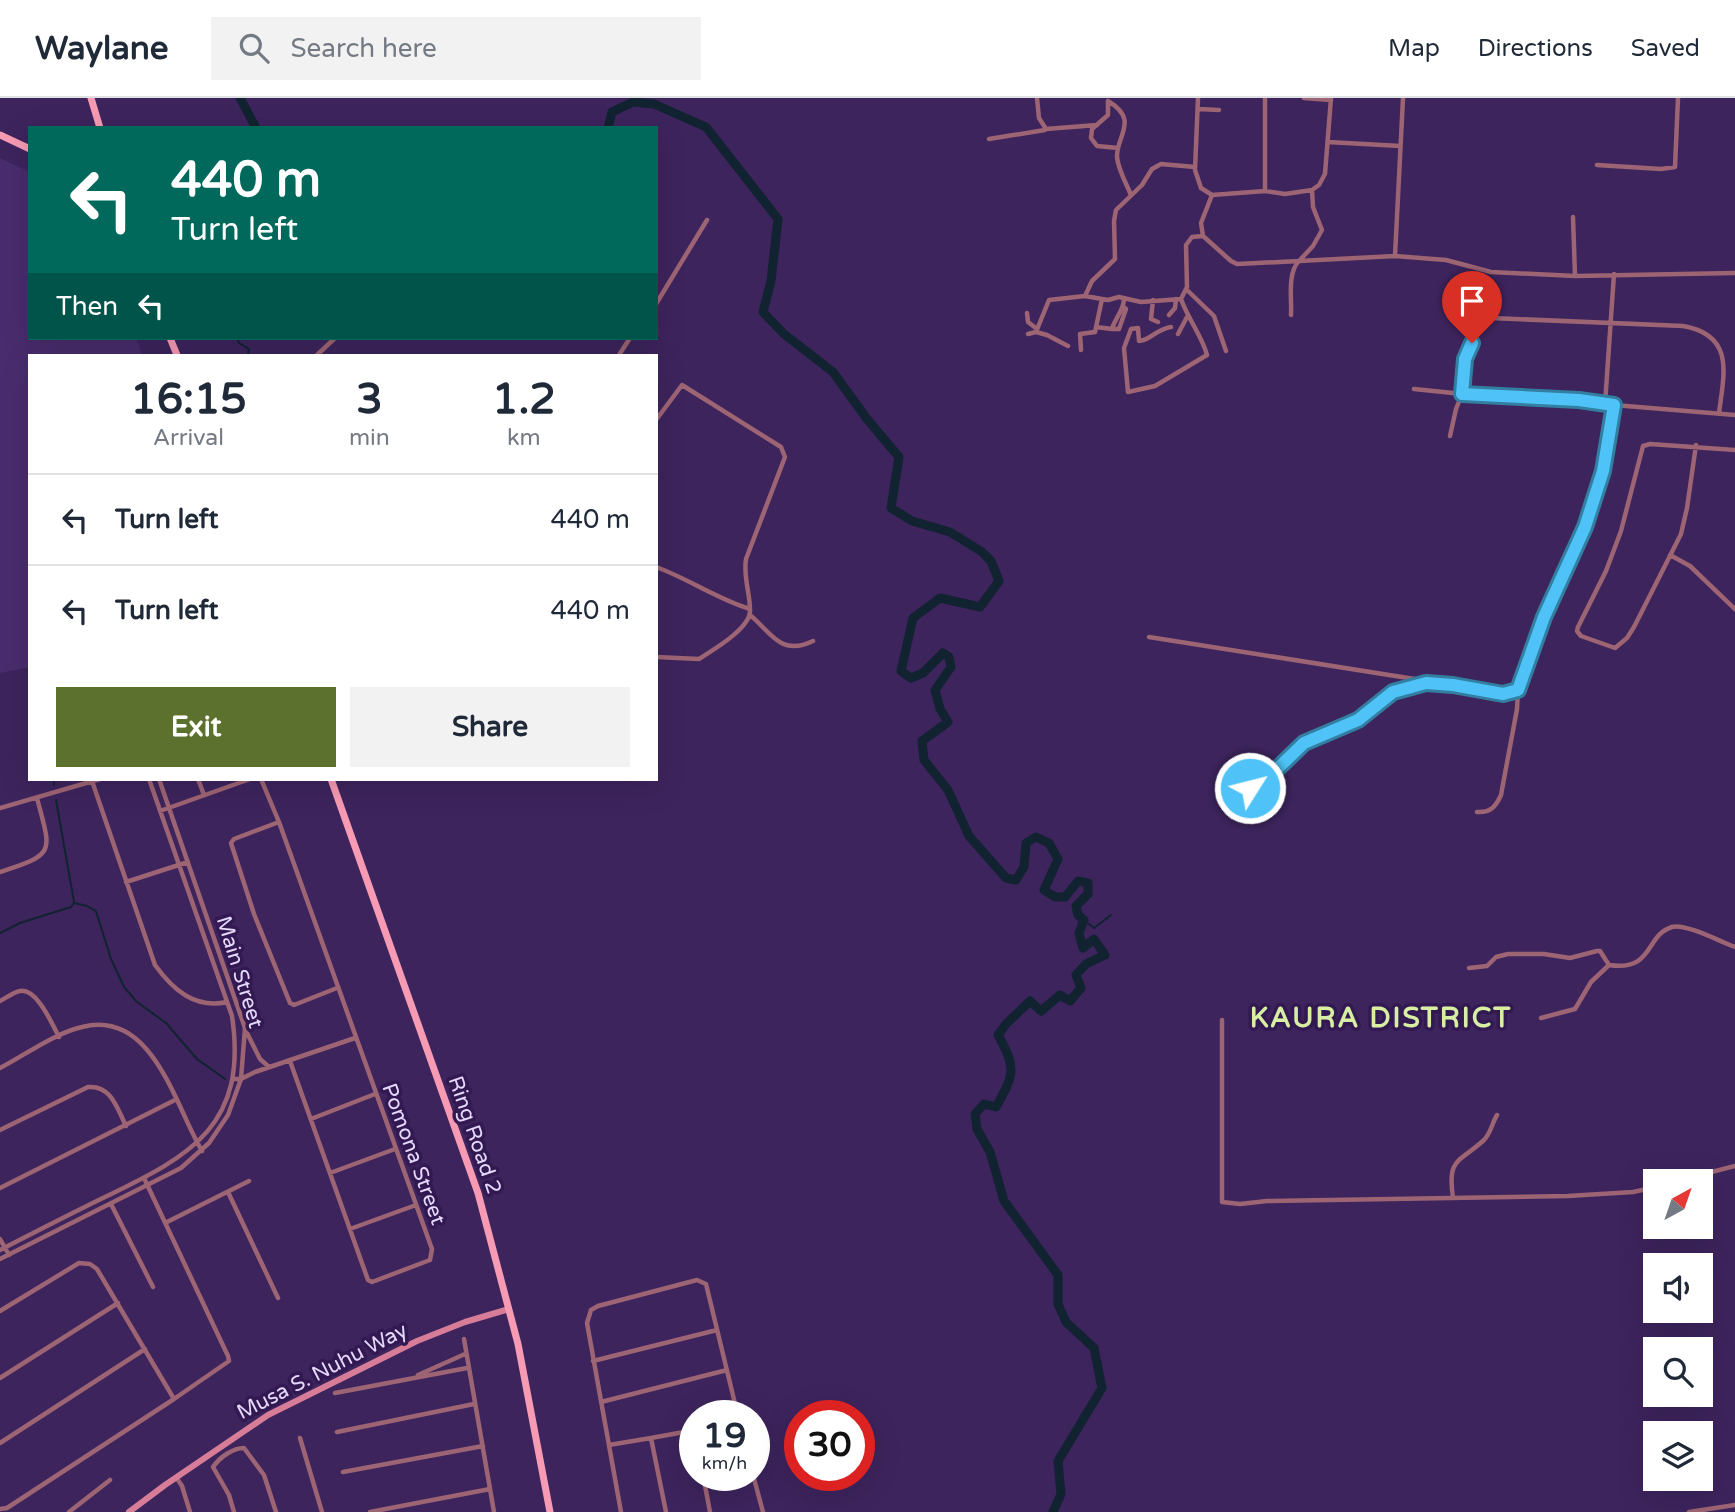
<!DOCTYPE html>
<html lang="en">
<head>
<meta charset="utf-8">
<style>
  body { margin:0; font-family:"Varela Round",sans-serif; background:#f2f2f3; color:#1f2937; height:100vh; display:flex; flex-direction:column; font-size:26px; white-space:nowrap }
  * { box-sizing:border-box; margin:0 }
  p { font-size:23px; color:#747a83 }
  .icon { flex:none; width:38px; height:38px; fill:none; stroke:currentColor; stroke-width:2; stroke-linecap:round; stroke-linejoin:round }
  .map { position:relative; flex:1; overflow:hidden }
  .side { position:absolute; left:28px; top:256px; width:630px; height:427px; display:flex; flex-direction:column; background:#fff; border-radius:0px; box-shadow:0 7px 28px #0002 }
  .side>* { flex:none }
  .banner { position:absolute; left:28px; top:28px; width:630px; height:214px; border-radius:0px; box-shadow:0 7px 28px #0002; background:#00695c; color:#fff; overflow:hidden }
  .needle { width:46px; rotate:40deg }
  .controls { position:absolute; left:1643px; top:1071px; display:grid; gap:14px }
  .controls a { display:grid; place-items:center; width:70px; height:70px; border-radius:0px; background:#fff; box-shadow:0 7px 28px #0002; font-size:35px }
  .speed { position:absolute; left:679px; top:1302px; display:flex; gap:14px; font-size:35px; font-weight:700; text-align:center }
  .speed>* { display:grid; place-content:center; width:91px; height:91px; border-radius:50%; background:#fff; box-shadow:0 7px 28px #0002; line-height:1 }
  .speed small { font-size:18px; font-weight:400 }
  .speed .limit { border:10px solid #d22; background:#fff; color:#111 }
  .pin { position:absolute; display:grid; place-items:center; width:60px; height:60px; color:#fff; margin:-72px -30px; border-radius:50% 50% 50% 0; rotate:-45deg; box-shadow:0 0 7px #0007 }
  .pin .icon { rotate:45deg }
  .me { position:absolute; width:77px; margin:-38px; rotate:54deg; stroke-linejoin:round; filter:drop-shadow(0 0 5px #0008) }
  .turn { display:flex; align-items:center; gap:24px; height:147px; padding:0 28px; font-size:32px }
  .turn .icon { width:91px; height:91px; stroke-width:2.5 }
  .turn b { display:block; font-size:49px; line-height:60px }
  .then { display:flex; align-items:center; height:66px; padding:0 28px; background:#0003; gap:14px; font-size:26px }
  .eta { display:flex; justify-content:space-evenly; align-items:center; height:119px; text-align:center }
  .eta b { font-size:42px; font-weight:800; line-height:49px }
  .button { display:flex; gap:14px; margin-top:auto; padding:14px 28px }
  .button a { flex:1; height:80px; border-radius:0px; background:#5c712d; color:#fff; font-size:28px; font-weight:800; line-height:80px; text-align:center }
  .button a+a { background:#f2f2f3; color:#1f2937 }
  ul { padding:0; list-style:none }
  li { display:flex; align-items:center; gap:21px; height:91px; padding:0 28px; border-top:2px solid #e0e1e3 }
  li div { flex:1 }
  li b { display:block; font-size:26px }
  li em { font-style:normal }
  header { display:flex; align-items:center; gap:42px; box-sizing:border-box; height:98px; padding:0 35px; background:#fff; border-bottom:2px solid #e0e1e3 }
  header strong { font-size:33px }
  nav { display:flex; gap:38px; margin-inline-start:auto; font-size:24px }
  .search { width:490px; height:63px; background:#f2f2f3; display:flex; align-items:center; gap:18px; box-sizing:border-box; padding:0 24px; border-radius:0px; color:#747a83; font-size:26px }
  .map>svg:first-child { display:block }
  .built { fill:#492c6d }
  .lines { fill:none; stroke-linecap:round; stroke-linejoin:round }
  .stream { stroke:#112330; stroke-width:2 }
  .river { stroke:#112330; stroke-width:9 }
  .street { stroke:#9d6474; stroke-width:4.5 }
  .secondary { stroke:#d77d98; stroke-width:6 }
  .primary { stroke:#f79ab4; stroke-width:7 }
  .route-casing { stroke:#337fa1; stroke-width:18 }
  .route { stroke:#4fc3f7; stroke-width:12 }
  .labels { text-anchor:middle; stroke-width:7; stroke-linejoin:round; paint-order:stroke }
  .street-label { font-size:21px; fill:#e5d9fc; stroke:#331952 }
  .district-label { font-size:28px; font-weight:bold; letter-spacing:2px; fill:#d8eea2; stroke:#331952 }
</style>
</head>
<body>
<header>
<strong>Waylane</strong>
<div class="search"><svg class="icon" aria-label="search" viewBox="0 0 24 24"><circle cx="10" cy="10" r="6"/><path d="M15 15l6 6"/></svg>Search here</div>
<nav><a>Map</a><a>Directions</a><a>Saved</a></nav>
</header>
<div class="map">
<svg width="1735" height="1414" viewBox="0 0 1735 1414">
  <rect width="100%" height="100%" fill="#3d245d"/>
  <path class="built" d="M 0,60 L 30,74 L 30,240 L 136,240 L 142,257 L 30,257 L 30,569 L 0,575 Z"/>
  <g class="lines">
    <path class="stream" d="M 237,240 L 239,245 L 249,251 L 248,257
      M 54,681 L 54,687
      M 56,702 L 74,804
      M 1084,822 L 1094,830 L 1111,817
      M 0,835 L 20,825 L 71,809 L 74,805 L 87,808 L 96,813 L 111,861 L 124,889 L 137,904 L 166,925 L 197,961 L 225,981"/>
    <path class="river" d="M 240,0 L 256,30
      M 608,30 L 612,14 L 633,4 L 654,6 L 706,29 L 778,121 L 771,183 L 763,214 L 784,236 L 833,274 L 867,321 L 899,359 L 891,410 L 912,423 L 950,434 L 982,454 L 991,463 L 999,483 L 980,509 L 940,500 L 913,520 L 901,573 L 911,580 L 923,575 L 943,555 L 949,559 L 951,569 L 935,592 L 940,611 L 948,624 L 922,643 L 924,662 L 948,692 L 969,738 L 1006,780 L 1016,782 L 1024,769 L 1026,745 L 1036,739 L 1049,745 L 1058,761 L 1044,792 L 1055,799 L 1065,799 L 1078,783 L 1088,785 L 1088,796 L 1076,808 L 1078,817 L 1084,822 L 1079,835 L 1083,850 L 1094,841 L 1105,857 L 1086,866 L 1076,877 L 1081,890 L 1070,903 L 1060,897 L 1041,913 L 1030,903 L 1006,926 L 998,937 C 1017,970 1014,977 996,1009 L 984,1006 L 975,1016 L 977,1031 L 990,1054 L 1004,1103 L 1058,1177 L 1058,1206 L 1066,1224 L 1094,1250 L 1102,1290 L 1058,1363 L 1061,1396 L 1053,1414"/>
    <path class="street" d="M 1037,0 L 1039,20 L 1046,31 L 1097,27
      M 1198,0 L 1195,72 L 1201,90 L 1212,97 L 1265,93 L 1285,96 L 1312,92
      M 1265,0 L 1265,93
      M 1304,0 L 1331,2
      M 1108,3 C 1140,22 1116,38 1117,59 C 1118,71 1126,85 1131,97
      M 1108,3 L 1108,17 L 1092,31 L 1091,40 L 1097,48 L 1118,50
      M 1198,11 L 1219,12
      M 989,41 L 1045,32
      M 1328,44 L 1400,48
      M 1597,67 L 1661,71 L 1675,69 L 1678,0
      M 1573,119 L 1575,178
      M 1203,138 L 1201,125 L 1212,97
      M 1395,158 L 1403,0
      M 1186,191 L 1214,218 L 1226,253
      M 1085,198 L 1092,183 L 1115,161 L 1114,123 L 1116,112 L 1142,87 L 1152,71 L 1161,66 L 1195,69
      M 1153,202 L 1151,221 L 1158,224
      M 656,206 L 707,122
      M 1027,215 L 1028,224 L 1037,231
      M 1169,217 L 1175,210 L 1176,201
      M 1291,217 C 1292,201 1287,175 1299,163 L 1395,158 L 1446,162 L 1491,174 L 1575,178 L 1735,175
      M 1096,229 L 1112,231 C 1115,220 1124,212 1124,201
      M 1171,229 C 1156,231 1150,243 1139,243 L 1138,230 L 1131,231 L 1124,250 L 1128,294 L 1155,288 L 1207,257 C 1202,238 1188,221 1181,201
      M 1112,231 L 1119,231 L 1126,211 L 1124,209
      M 1028,236 L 1036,234
      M 1178,236 L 1187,219
      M 1068,248 L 1047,237 L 1036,234 L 1049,202 L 1085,198 L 1108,202 L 1119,199 L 1141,204 L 1181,201 L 1187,189 L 1186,147 L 1192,139 L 1203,138 L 1231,163 L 1237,166 L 1299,163 L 1313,148 L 1322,132 L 1313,109 L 1312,92 L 1319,87 L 1325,76 L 1331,0
      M 1081,252 L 1080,236 L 1095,234 L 1102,201
      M 317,257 L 335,240
      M 619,257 L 630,240
      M 1414,291 L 1482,298 L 1579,302 L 1614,307 L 1735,317
      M 1605,306 L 1614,176
      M 656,322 L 682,287 L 781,349 L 785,359 L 746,461 C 743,479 750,494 750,512 C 751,530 713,552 699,561 L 656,559
      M 1450,338 L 1456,311 L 1462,296 L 1465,262 L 1482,226 L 1491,220 L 1683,228 C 1735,237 1724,276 1719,315
      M 1696,347 L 1687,410 L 1681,436 L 1634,529 L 1627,540 L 1615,550 L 1581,538 L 1577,533 L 1578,529 L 1606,473 L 1621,433 L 1643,348 L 1650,346 L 1735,352
      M 1670,457 L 1690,468 L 1735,511
      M 656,469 C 689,481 717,501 750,511
      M 750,517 C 771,534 780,559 813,543
      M 1149,539 L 1427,583
      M 198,681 L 204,697
      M 261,681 L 279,724 L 432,1151 L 430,1162 L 372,1184 L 368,1182 L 290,963
      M 92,683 L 155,867 C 173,892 195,911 227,904
      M 1250,690 L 1274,674 L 1304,645 L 1358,622 L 1393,594 L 1426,585 L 1453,587 L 1503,596 L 1518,592
      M 0,710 L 100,681
      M 160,713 L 250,681
      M 1477,714 C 1491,715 1496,708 1501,697 L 1517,611 L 1518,592 L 1548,510 L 1585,429 L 1603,373 L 1614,307
      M 279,724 L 234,741 L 231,745 L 254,816 L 290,905 L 294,907 L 337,890
      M 0,774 C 57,756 51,754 37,700
      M 126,784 L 188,764
      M 1469,870 L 1487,868 L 1496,859 L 1508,856 L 1544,856 L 1570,860 L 1597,853 L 1600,853 L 1609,867 C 1654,874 1645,837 1672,829 C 1685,825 1721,844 1735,849
      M 0,903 C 6,900 14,894 20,893 C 37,890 52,926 59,939
      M 1541,920 L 1575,911 L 1591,884 L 1609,867
      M 1222,922 L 1222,1104 L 1240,1106 L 1267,1103 L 1568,1098 L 1633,1094 L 1656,1089
      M 246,933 L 260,961 L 269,969
      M 0,970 C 25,957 55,935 82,929 C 153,911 175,1008 202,1053
      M 233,981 L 241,981 L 255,974 L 355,940
      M 311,1021 L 375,996
      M 0,1032 L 88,989 C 111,987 117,1010 126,1028
      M 330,1075 L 395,1051
      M 1677,1083 L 1735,1068
      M 0,1090 L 175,1002
      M 228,1094 L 278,1200
      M 1453,1100 C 1447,1059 1459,1065 1484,1042 C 1491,1035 1492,1025 1497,1017
      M 111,1106 L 153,1189
      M 167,1124 L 249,1083
      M 350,1131 L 416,1107
      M 0,1141 L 9,1157
      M 0,1152 C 35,1134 70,1116 105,1099 C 192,1057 248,1027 232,918 L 149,681
      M 0,1161 L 181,1070 L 209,1045 L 228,1017 L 241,981 L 245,930 L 159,681
      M 0,1213 L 79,1165 L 90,1166 L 97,1171 L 174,1301
      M 464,1241 L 494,1414
      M 593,1263 L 717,1232
      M 418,1277 L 465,1256
      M 0,1280 L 118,1205
      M 335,1295 L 467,1270
      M 601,1304 L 727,1272
      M 337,1334 L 474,1306
      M 300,1340 L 322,1414
      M 651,1340 L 695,1332
      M 0,1345 L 145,1251
      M 609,1347 L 651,1340 L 666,1414
      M 343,1374 L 483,1348
      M 703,1377 L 710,1414
      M 753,1377 L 763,1414
      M 176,1379 L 182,1388 L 190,1414
      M 0,1411 L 7,1410 L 174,1301 L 229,1263 L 228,1258 L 144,1080
      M 69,1414 L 110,1382
      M 234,1414 L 229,1397 L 213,1369 C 220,1359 233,1350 244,1350 L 264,1377 L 276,1414
      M 370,1414 L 490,1391
      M 621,1414 L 587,1225 L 591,1212 L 598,1208 L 697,1182 L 706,1186 L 738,1318
      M 1689,1414 L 1735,1407"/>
    <path class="secondary" d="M 129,1414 L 165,1387 L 268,1317 L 417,1243 L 465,1224 L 509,1211"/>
    <path class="primary" d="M 91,0 L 100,30
      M 0,37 L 30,51
      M 170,240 L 177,257
      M 331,681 L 478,1095 L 518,1246 L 550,1414"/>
  </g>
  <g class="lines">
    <defs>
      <path id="route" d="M 1250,690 L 1274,674 L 1304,645 L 1358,622 L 1393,594 L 1426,585 L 1453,587 L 1503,596 L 1518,592 L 1544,519 L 1585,429 L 1603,373 L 1614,307 L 1579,302 L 1462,296 L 1465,261 L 1472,245"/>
    </defs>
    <use href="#route" class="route-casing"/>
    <use href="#route" class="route"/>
  </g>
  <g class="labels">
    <g class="street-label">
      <text transform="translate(240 874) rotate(73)" y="7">Main Street</text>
      <text transform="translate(475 1037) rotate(71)" y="7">Ring Road 2</text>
      <text transform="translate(414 1056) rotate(70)" y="7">Pomona Street</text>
      <text transform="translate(322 1273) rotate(-27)" y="7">Musa S. Nuhu Way</text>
    </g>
    <g class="district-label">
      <text x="1381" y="929">KAURA DISTRICT</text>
    </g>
  </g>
</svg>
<div class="controls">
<a><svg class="needle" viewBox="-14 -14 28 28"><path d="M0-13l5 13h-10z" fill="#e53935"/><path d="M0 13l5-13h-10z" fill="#747a83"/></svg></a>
<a><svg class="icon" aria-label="sound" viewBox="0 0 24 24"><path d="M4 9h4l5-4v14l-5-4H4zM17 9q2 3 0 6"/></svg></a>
<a><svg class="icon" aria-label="search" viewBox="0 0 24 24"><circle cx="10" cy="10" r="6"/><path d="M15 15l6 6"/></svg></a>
<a><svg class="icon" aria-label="layers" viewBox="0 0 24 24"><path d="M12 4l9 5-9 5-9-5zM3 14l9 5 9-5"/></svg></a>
</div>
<div class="speed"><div>19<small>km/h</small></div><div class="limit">30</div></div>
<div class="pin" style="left:1472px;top:245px;background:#d93025"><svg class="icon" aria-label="arrive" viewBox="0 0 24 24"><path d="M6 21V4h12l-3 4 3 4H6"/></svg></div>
<svg class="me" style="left:1250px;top:690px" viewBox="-20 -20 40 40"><circle r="17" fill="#4fc3f7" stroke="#fff" stroke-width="3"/><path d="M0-11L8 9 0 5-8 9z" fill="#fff"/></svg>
<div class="banner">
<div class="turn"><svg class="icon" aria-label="left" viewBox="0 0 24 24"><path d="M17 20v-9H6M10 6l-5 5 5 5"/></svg><div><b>440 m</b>Turn left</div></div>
<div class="then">Then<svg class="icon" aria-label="left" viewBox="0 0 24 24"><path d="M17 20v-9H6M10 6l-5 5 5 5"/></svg></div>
</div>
<section class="side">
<div class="eta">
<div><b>16:15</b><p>Arrival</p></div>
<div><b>3</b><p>min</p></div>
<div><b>1.2</b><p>km</p></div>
</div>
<ul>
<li><svg class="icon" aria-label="left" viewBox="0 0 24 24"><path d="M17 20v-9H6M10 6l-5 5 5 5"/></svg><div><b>Turn left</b></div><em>440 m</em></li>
<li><svg class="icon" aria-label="left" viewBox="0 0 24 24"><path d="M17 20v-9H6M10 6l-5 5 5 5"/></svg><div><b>Turn left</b></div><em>440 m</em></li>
</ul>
<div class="button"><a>Exit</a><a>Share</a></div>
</section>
</div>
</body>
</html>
